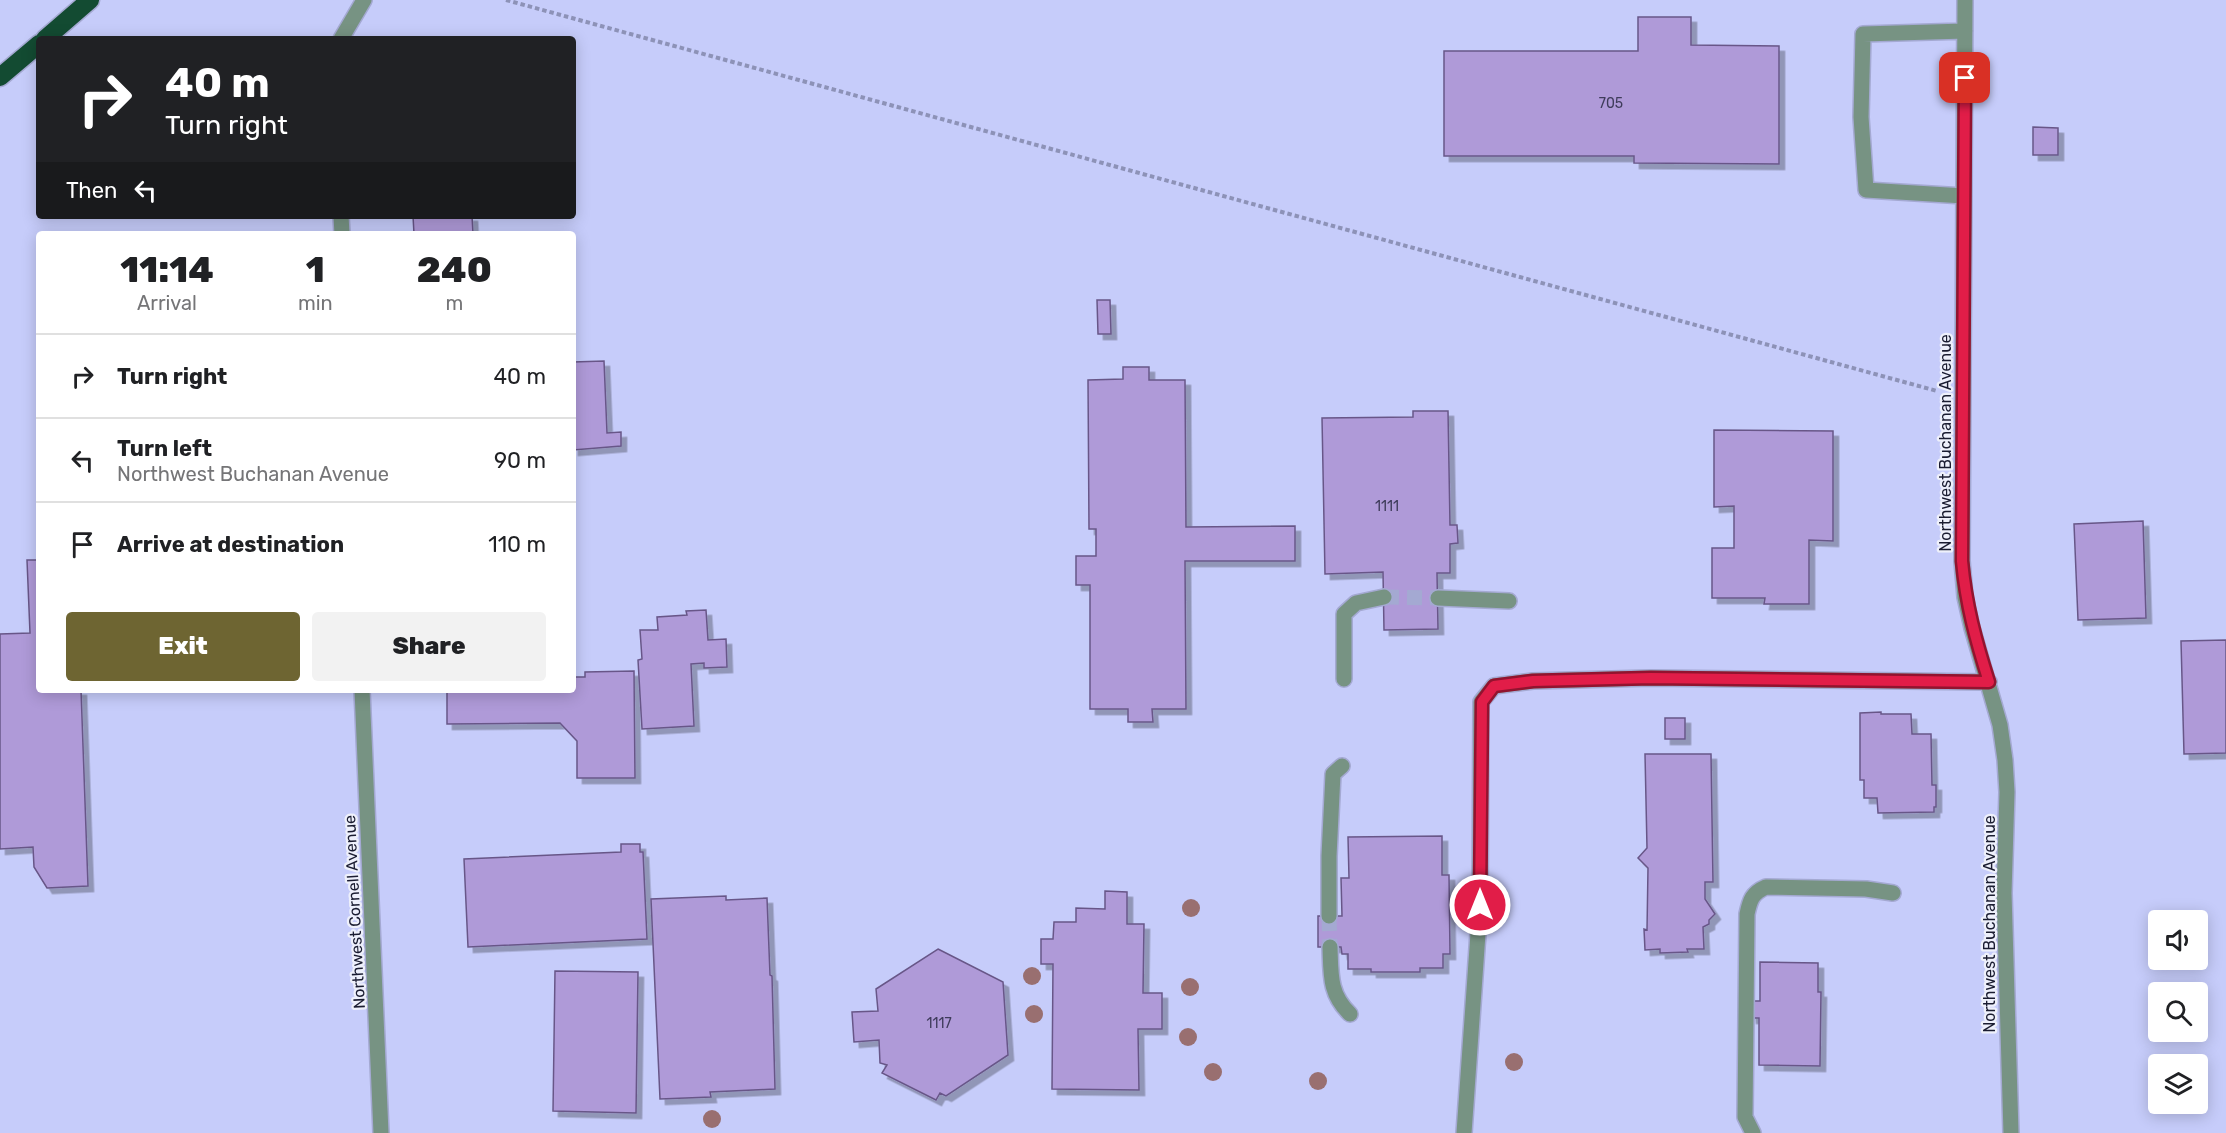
<!DOCTYPE html>
<html lang="en">
<head>
<meta charset="utf-8">
<style>
  body { margin:0; font-family:Rubik,sans-serif; background:#f2f2f2; color:#202124; height:100vh; display:flex; flex-direction:column; font-size:22px; white-space:nowrap }
  * { box-sizing:border-box; margin:0 }
  p { font-size:20px; color:#757577 }
  .icon { flex:none; width:33px; height:33px; fill:none; stroke:currentColor; stroke-width:2; stroke-linecap:round; stroke-linejoin:round }
  .map { position:relative; flex:1; overflow:hidden }
  .side { position:absolute; left:36px; top:231px; width:540px; height:462px; display:flex; flex-direction:column; background:#fff; border-radius:6px; box-shadow:0 3px 15px #0003 }
  .side>* { flex:none }
  .banner { position:absolute; left:36px; top:36px; width:540px; height:183px; border-radius:6px; box-shadow:0 3px 15px #0003; background:#202124; color:#fff; overflow:hidden }
  .fabs { position:absolute; left:2148px; top:910px; display:grid; gap:12px }
  .fabs a { display:grid; place-items:center; width:60px; height:60px; border-radius:6px; background:#fff; box-shadow:0 3px 15px #0003; font-size:30px }
  .pin { position:absolute; display:grid; place-items:center; width:51px; height:51px; color:#fff; margin:-26px; border-radius:12px; box-shadow:0 3px 9px #0006 }
  .me { position:absolute; width:66px; margin:-33px; rotate:0deg; stroke-linejoin:round; filter:drop-shadow(0 0 4px #0008) }
  .turn { display:flex; align-items:center; gap:21px; height:126px; padding:0 30px; font-size:27px }
  .turn .icon { width:78px; height:78px; stroke-width:2.5 }
  .turn b { display:block; font-size:42px; line-height:51px }
  .then { display:flex; align-items:center; height:57px; padding:0 30px; background:#0003; gap:12px; font-size:22px }
  .eta { display:flex; justify-content:space-evenly; align-items:center; height:102px; text-align:center }
  .eta b { font-size:36px; font-weight:800; line-height:42px }
  .action { display:flex; gap:12px; margin-top:auto; padding:12px 30px }
  .action a { flex:1; height:69px; border-radius:6px; background:#6e6532; color:#fff; font-size:24px; font-weight:800; line-height:69px; text-align:center }
  .action a+a { background:#f2f2f2; color:#202124 }
  ul { padding:0; list-style:none }
  li { display:flex; align-items:center; gap:18px; height:84px; padding:0 30px; border-top:2px solid #e0e0e0 }
  li div { flex:1 }
  li b { display:block; font-size:22px }
  li em { font-style:normal }
  .map>svg:first-child { display:block }
  .building { fill:#af9ad8; stroke:#685788; stroke-width:1.5; filter:url(#shadow) }
  .lines { fill:none; stroke-linecap:round; stroke-linejoin:round }
  .minor-tunnel { stroke:#a4a9d2; stroke-width:15; stroke-dasharray:15 8; stroke-linecap:butt }
  .minor-casing { stroke:#a4a9d2; stroke-width:18 }
  .highway-casing { stroke:#a4a9d2; stroke-width:21 }
  .path { stroke:#8d92b7; stroke-width:4; stroke-dasharray:4.5 3; stroke-linecap:butt }
  .minor { stroke:#779383; stroke-width:15 }
  .highway { stroke:#134b32; stroke-width:18 }
  .tree { fill:#996f70 }
  .route-casing { stroke:#92132f; stroke-width:15 }
  .route { stroke:#e11d48; stroke-width:10 }
  .labels { text-anchor:middle; stroke-width:4.5; stroke-linejoin:round; paint-order:stroke }
  .number-label { font-size:14px; fill:#3f3c5b }
  .street-label { font-size:16px; fill:#1a1c31; stroke:#eef0fb }
</style>
</head>
<body>
<div class="map">
<svg width="2226" height="1133" viewBox="0 0 2226 1133">
  <defs>
    <filter id="shadow"><feDropShadow dx="5.5" dy="5.5" stdDeviation="0" flood-color="#0004"/></filter>
  </defs>
  <rect width="100%" height="100%" fill="#c6ccfa"/>
  <path class="building" d="M 1638,17 L 1691,17 L 1691,45 L 1779,46 L 1779,164 L 1634,163 L 1634,156 L 1444,156 L 1444,51 L 1638,51 Z
    M 2033,127 L 2058,128 L 2058,155 L 2033,155 Z
    M 413,216 L 472,216 L 473,234 L 414,234 Z
    M 1097,300 L 1110,300 L 1111,334 L 1098,334 Z
    M 604,361 L 607,433 L 621,432 L 621,446 L 573,450 L 573,362 Z
    M 1123,367 L 1149,367 L 1149,380 L 1185,380 L 1186,527 L 1295,526 L 1295,561 L 1185,561 L 1186,709 L 1152,709 L 1153,722 L 1128,722 L 1128,709 L 1090,709 L 1090,585 L 1076,585 L 1076,556 L 1096,556 L 1096,529 L 1089,529 L 1088,380 L 1123,379 Z
    M 1413,411 L 1448,411 L 1450,525 L 1457,525 L 1458,543 L 1450,544 L 1450,573 L 1437,573 L 1438,629 L 1384,630 L 1383,572 L 1325,574 L 1322,418 L 1413,417 Z
    M 1714,430 L 1833,431 L 1833,541 L 1809,540 L 1809,604 L 1764,604 L 1765,598 L 1712,598 L 1712,548 L 1734,548 L 1734,506 L 1714,507 Z
    M 2143,521 L 2146,618 L 2078,620 L 2074,524 Z
    M 27,560 L 39,560 L 39,690 L 81,690 L 88,886 L 47,888 L 34,867 L 33,847 L 0,849 L 0,634 L 30,633 Z
    M 706,610 L 708,640 L 726,639 L 727,667 L 704,668 L 704,663 L 691,664 L 694,726 L 642,729 L 638,660 L 642,659 L 640,630 L 658,630 L 657,617 L 687,615 L 686,611 Z
    M 2226,640 L 2226,753 L 2184,754 L 2181,641 Z
    M 634,671 L 635,778 L 577,778 L 577,741 L 560,723 L 447,724 L 447,690 L 573,690 L 573,677 L 585,677 L 585,672 Z
    M 1881,712 L 1881,714 L 1911,714 L 1912,734 L 1931,734 L 1932,785 L 1936,785 L 1936,807 L 1934,807 L 1934,812 L 1878,813 L 1877,798 L 1864,798 L 1864,780 L 1860,780 L 1860,713 Z
    M 1665,718 L 1685,718 L 1685,739 L 1665,739 Z
    M 1645,754 L 1711,754 L 1713,882 L 1705,882 L 1705,899 L 1715,914 L 1709,920 L 1709,924 L 1703,927 L 1704,949 L 1687,949 L 1688,952 L 1660,953 L 1660,949 L 1645,950 L 1644,929 L 1647,930 L 1648,868 L 1638,858 L 1647,848 Z
    M 1442,836 L 1442,875 L 1449,875 L 1450,954 L 1443,954 L 1443,968 L 1420,968 L 1420,972 L 1371,972 L 1371,969 L 1348,969 L 1348,954 L 1342,954 L 1341,947 L 1318,947 L 1318,916 L 1342,916 L 1341,878 L 1349,878 L 1348,837 Z
    M 621,844 L 640,844 L 640,852 L 643,852 L 647,939 L 468,947 L 464,859 L 621,852 Z
    M 1105,891 L 1127,892 L 1127,924 L 1144,924 L 1143,993 L 1162,993 L 1162,1029 L 1138,1029 L 1139,1090 L 1052,1089 L 1053,964 L 1041,964 L 1041,939 L 1053,939 L 1054,922 L 1076,922 L 1076,908 L 1105,909 Z
    M 726,896 L 726,900 L 767,898 L 770,975 L 772,976 L 775,1089 L 710,1092 L 711,1097 L 660,1099 L 651,899 Z
    M 938,949 L 1003,982 L 1008,1055 L 946,1096 L 940,1093 L 936,1100 L 882,1073 L 887,1065 L 880,1063 L 879,1040 L 854,1042 L 852,1012 L 878,1011 L 876,989 Z
    M 1760,962 L 1818,963 L 1818,992 L 1821,992 L 1820,1066 L 1759,1065 L 1759,1018 L 1751,1018 L 1750,1001 L 1760,1001 Z
    M 555,971 L 638,972 L 636,1113 L 553,1111 Z"/>
  <g class="lines">
    <path class="minor-tunnel" d="M 1384,597 L 1438,598
      M 1329,916 L 1330,947"/>
    <defs>
      <path id="minor" d="M 1965,0 L 1962,561 L 1965,597 L 1972,628 L 2000,725 L 2005,760 L 2007,792 L 2004,893 L 2011,1133
        M 341,39 L 364,0
        M 1964,196 L 1866,190 L 1861,117 L 1863,34 L 1965,31
        M 341,216 L 342,234
        M 1438,598 L 1509,601
        M 1344,679 L 1344,614 L 1356,603 L 1384,597
        M 362,690 L 381,1133
        M 1329,916 L 1329,856 L 1333,774 L 1342,766
        M 1330,947 C 1331,974 1329,994 1350,1014
        M 1464,1133 L 1480,905 L 1481,702 L 1494,686 L 1533,681 L 1651,678 L 1989,682
        M 1753,1133 L 1745,1117 L 1747,914 C 1750,900 1752,893 1766,887 L 1866,889 L 1893,893"/>
      <path id="highway" d="M 45,39 L 90,0
        M 0,77 L 39,44"/>
    </defs>
    <use href="#minor" class="minor-casing"/>
    <use href="#highway" class="highway-casing"/>
    <path class="path" d="M 506,0 L 1937,391"/>
    <use href="#minor" class="minor"/>
    <use href="#highway" class="highway"/>
  </g>
  <g class="tree">
    <circle cx="1191" cy="908" r="9"/>
    <circle cx="1032" cy="976" r="9"/>
    <circle cx="1190" cy="987" r="9"/>
    <circle cx="1034" cy="1014" r="9"/>
    <circle cx="1188" cy="1037" r="9"/>
    <circle cx="1514" cy="1062" r="9"/>
    <circle cx="1213" cy="1072" r="9"/>
    <circle cx="1318" cy="1081" r="9"/>
    <circle cx="712" cy="1119" r="9"/>
  </g>
  <g class="lines">
    <defs>
      <path id="route" d="M 1480,905 L 1482,702 L 1494,686 L 1533,681 L 1651,678 L 1989,682 C 1976,641 1966,605 1962,561 L 1965,78"/>
    </defs>
    <use href="#route" class="route-casing"/>
    <use href="#route" class="route"/>
  </g>
  <g class="labels">
    <g class="number-label">
      <text x="1611" y="108">705</text>
      <text x="1387" y="511">1111</text>
      <text x="939" y="1028">1117</text>
    </g>
    <g class="street-label">
      <text transform="translate(1945 443) rotate(-90)" y="6">Northwest Buchanan Avenue</text>
      <text transform="translate(354 912) rotate(-93)" y="6">Northwest Cornell Avenue</text>
      <text transform="translate(1989 924) rotate(-90)" y="6">Northwest Buchanan Avenue</text>
    </g>
  </g>
</svg>
<div class="fabs">
<a><svg class="icon" aria-label="sound" viewBox="0 0 24 24"><path d="M4 9h4l5-4v14l-5-4H4zM17 9q2 3 0 6"/></svg></a>
<a><svg class="icon" aria-label="search" viewBox="0 0 24 24"><circle cx="10" cy="10" r="6"/><path d="M15 15l6 6"/></svg></a>
<a><svg class="icon" aria-label="layers" viewBox="0 0 24 24"><path d="M12 4l9 5-9 5-9-5zM3 14l9 5 9-5"/></svg></a>
</div>
<div class="pin" style="left:1965px;top:78px;background:#d93025"><svg class="icon" aria-label="arrive" viewBox="0 0 24 24"><path d="M6 21V4h12l-3 4 3 4H6"/></svg></div>
<svg class="me" style="left:1480px;top:905px" viewBox="-20 -20 40 40"><circle r="17" fill="#e11d48" stroke="#fff" stroke-width="3"/><path d="M0-11L8 9 0 5-8 9z" fill="#fff"/></svg>
<div class="banner">
<div class="turn"><svg class="icon" aria-label="right" viewBox="0 0 24 24"><path d="M7 20v-9h11M14 6l5 5-5 5"/></svg><div><b>40 m</b>Turn right</div></div>
<div class="then">Then<svg class="icon" aria-label="left" viewBox="0 0 24 24"><path d="M17 20v-9H6M10 6l-5 5 5 5"/></svg></div>
</div>
<section class="side">
<div class="eta">
<div><b>11:14</b><p>Arrival</p></div>
<div><b>1</b><p>min</p></div>
<div><b>240</b><p>m</p></div>
</div>
<ul>
<li><svg class="icon" aria-label="right" viewBox="0 0 24 24"><path d="M7 20v-9h11M14 6l5 5-5 5"/></svg><div><b>Turn right</b></div><em>40 m</em></li>
<li><svg class="icon" aria-label="left" viewBox="0 0 24 24"><path d="M17 20v-9H6M10 6l-5 5 5 5"/></svg><div><b>Turn left</b><p>Northwest Buchanan Avenue</p></div><em>90 m</em></li>
<li><svg class="icon" aria-label="arrive" viewBox="0 0 24 24"><path d="M6 21V4h12l-3 4 3 4H6"/></svg><div><b>Arrive at destination</b></div><em>110 m</em></li>
</ul>
<div class="action"><a>Exit</a><a>Share</a></div>
</section>
</div>
</body>
</html>
